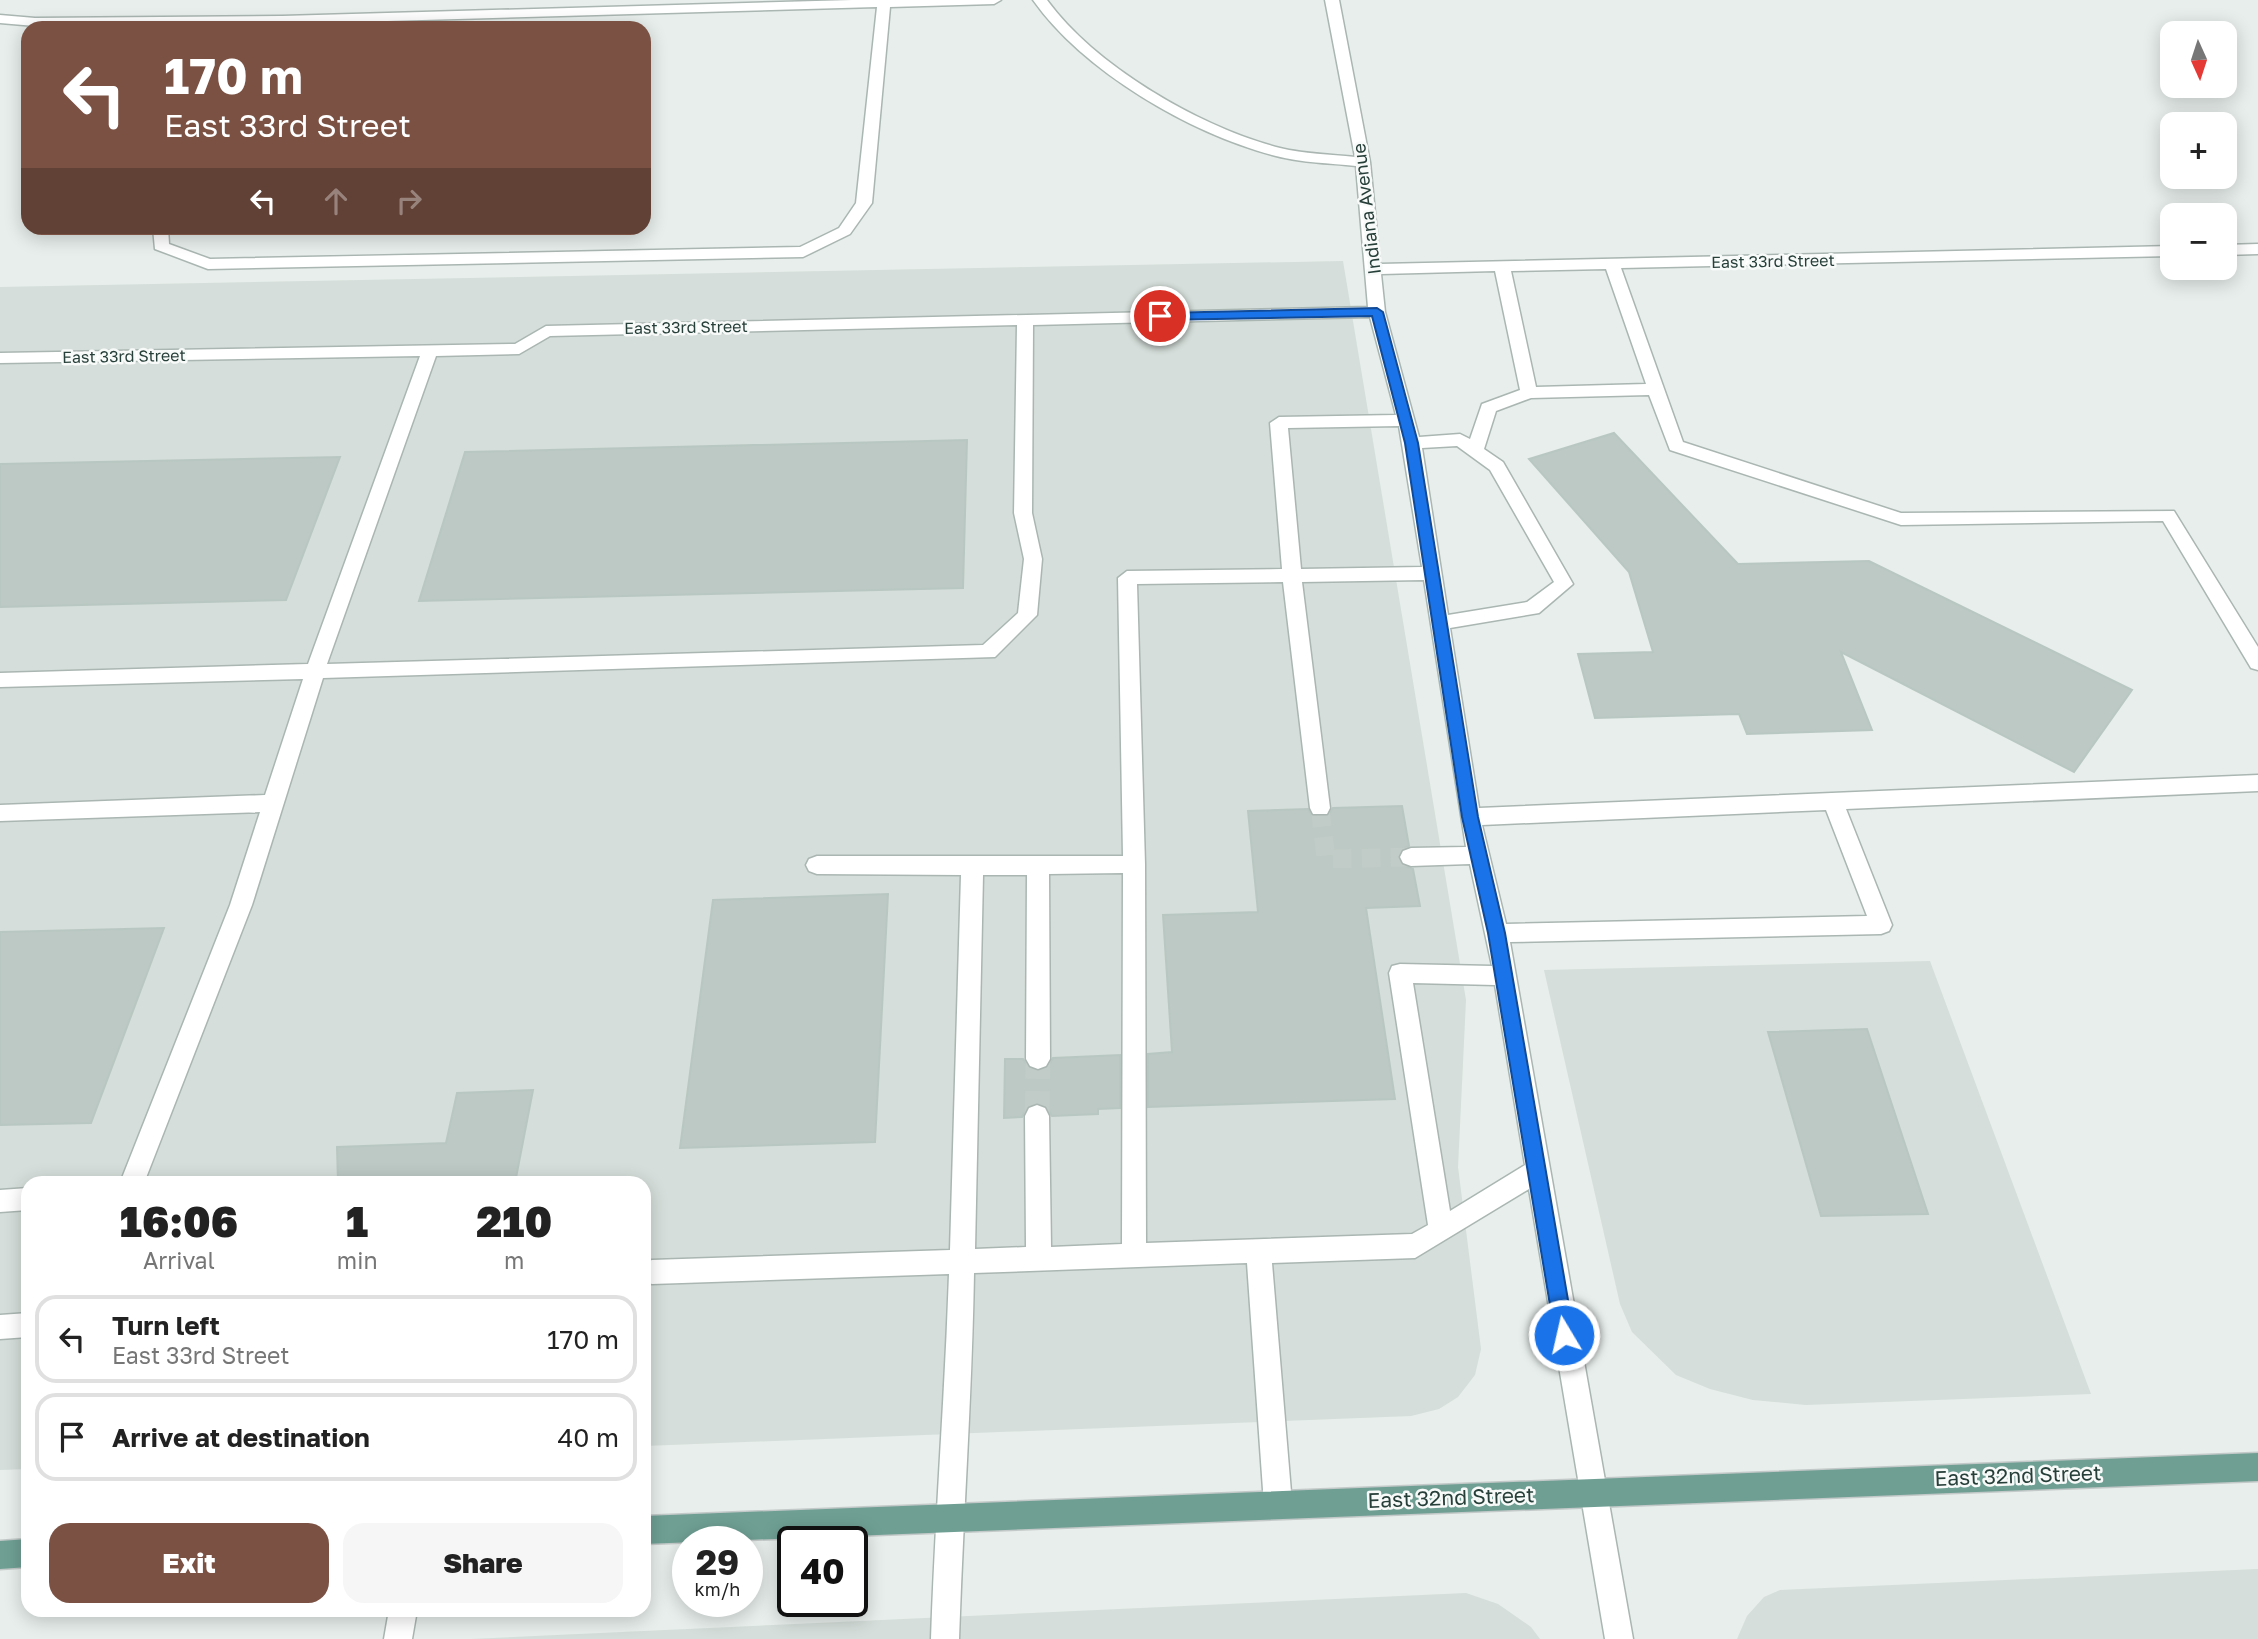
<!DOCTYPE html>
<html lang="en">
<head>
<meta charset="utf-8">
<style>
  body { margin:0; font-family:"Golos Text",sans-serif; background:#f6f6f6; color:#222; height:100vh; display:flex; flex-direction:column; font-size:26px; white-space:nowrap }
  * { box-sizing:border-box; margin:0 }
  p { font-size:23px; color:#767676 }
  .icon { flex:none; width:38px; height:38px; fill:none; stroke:currentColor; stroke-width:2; stroke-linecap:round; stroke-linejoin:round }
  .map { position:relative; flex:1; overflow:hidden }
  .details { position:absolute; left:21px; top:1176px; width:630px; height:441px; display:flex; flex-direction:column; background:#fff; border-radius:21px; box-shadow:0 4px 18px #0003 }
  .details>* { flex:none }
  .hud { position:absolute; left:21px; top:21px; width:630px; height:214px; border-radius:21px; box-shadow:0 4px 18px #0003; background:#7a5143; color:#fff; overflow:hidden }
  .needle { width:46px; rotate:177deg }
  .tools { position:absolute; left:2160px; top:21px; display:grid; gap:14px }
  .tools a { display:grid; place-items:center; width:77px; height:77px; border-radius:14px; background:#fff; box-shadow:0 4px 18px #0003; font-size:35px }
  .speed { position:absolute; left:672px; top:1526px; display:flex; gap:14px; font-size:35px; font-weight:700; text-align:center }
  .speed>* { display:grid; place-content:center; width:91px; height:91px; border-radius:50%; background:#fff; box-shadow:0 4px 18px #0003; line-height:1 }
  .speed small { font-size:18px; font-weight:400 }
  .speed .limit { border:4px solid #111; border-radius:10px; background:#fff; color:#111 }
  .pin { position:absolute; display:grid; place-items:center; width:60px; height:60px; color:#fff; margin:-30px; border:4px solid #fff; border-radius:50%; box-shadow:0 2px 7px #0007 }
  .me { position:absolute; width:77px; margin:-38px; rotate:351deg; stroke-linejoin:round; filter:drop-shadow(0 0 5px #0008) }
  .turn { display:flex; align-items:center; gap:24px; height:147px; padding:0 28px; font-size:32px }
  .turn .icon { width:91px; height:91px; stroke-width:2.5 }
  .turn b { display:block; font-size:49px; line-height:60px }
  .lanes { display:flex; align-items:center; height:66px; padding:0 28px; background:#0003; justify-content:center; gap:35px; direction:ltr }
  .lanes .off { opacity:.35 }
  .eta { display:flex; justify-content:space-evenly; align-items:center; height:119px; text-align:center }
  .eta b { font-size:42px; font-weight:800; line-height:49px }
  .action { display:flex; gap:14px; margin-top:auto; padding:14px 28px }
  .action a { flex:1; height:80px; border-radius:21px; background:#7a5143; color:#fff; font-size:28px; font-weight:800; line-height:80px; text-align:center }
  .action a+a { background:#f6f6f6; color:#222 }
  ul { padding:0; list-style:none }
  li { display:flex; align-items:center; gap:21px; height:88px; margin:0 14px 10px; padding:0 14px; border:4px solid #e0e0e0; border-radius:21px }
  li div { flex:1 }
  li b { display:block; font-size:26px }
  li em { font-style:normal }
  .map>svg:first-child { display:block }
  .built { fill:#d5deda }
  .building { fill:#bcc9c4; stroke:#b9c7c2; stroke-width:2 }
  .lines { fill:none; stroke-linecap:round; stroke-linejoin:round }
  .minor-tunnel-far1 { stroke:#c1cbc7; stroke-width:19; stroke-dasharray:19 10; stroke-linecap:butt }
  .minor-tunnel { stroke:#c1cbc7; stroke-width:25; stroke-dasharray:25 12; stroke-linecap:butt }
  .minor-casing { stroke:#aab6b2; stroke-width:3 }
  .major-casing { stroke:#c3c9c8; stroke-width:3 }
  .minor { fill:#fff; fill-rule:evenodd }
  .major { fill:#6f9f93; fill-rule:evenodd }
  .route { fill:#1a73e8; stroke:#114b97; stroke-width:2 }
  .labels { text-anchor:middle; stroke-width:5; stroke-linejoin:round; paint-order:stroke }
  .far-street-label { font-size:16px; fill:#273f39; stroke:#f7faf9 }
  .street-label { font-size:18px; fill:#273f39; stroke:#f7faf9 }
  .near-street-label { font-size:21px; fill:#273f39; stroke:#f7faf9 }
</style>
</head>
<body>
<div class="map">
<svg width="2258" height="1639" viewBox="0 0 2258 1639">
  <rect width="100%" height="100%" fill="#e7eeeb"/>
  <path class="built" d="M 1343,261 L 1466,1000 L 1458,1167 L 1481,1349 L 1475,1375 L 1458,1397 L 1439,1409 L 1411,1416 L 644,1446 L 644,1183 L 28,1183 L 28,1469 L 0,1470 L 0,287 Z
    M 1930,961 L 2091,1394 L 1806,1405 L 1753,1400 L 1710,1389 L 1676,1375 L 1632,1332 L 1620,1304 L 1544,970 Z
    M 2258,1569 L 2258,1639 L 1737,1639 L 1747,1616 L 1764,1597 L 1780,1590 Z
    M 1466,1593 L 1498,1604 L 1531,1627 L 1540,1639 L 471,1639 Z"/>
  <path class="building" d="M 1614,433 L 1738,564 L 1869,561 L 2132,690 L 2074,772 L 1841,652 L 1872,730 L 1747,734 L 1739,714 L 1595,718 L 1578,654 L 1653,652 L 1629,572 L 1529,459 Z
    M 967,440 L 963,588 L 419,601 L 465,452 Z
    M 340,457 L 286,600 L 0,607 L 0,464 Z
    M 1402,806 L 1409,846 L 1401,850 L 1398,858 L 1402,865 L 1413,869 L 1420,906 L 1366,908 L 1395,1099 L 1148,1107 L 1148,1054 L 1172,1052 L 1163,915 L 1258,912 L 1248,811 L 1308,809 L 1313,817 L 1327,817 L 1333,808 Z
    M 888,894 L 875,1142 L 680,1148 L 713,900 Z
    M 164,928 L 91,1123 L 0,1125 L 0,932 Z
    M 1867,1029 L 1928,1214 L 1821,1216 L 1768,1032 Z
    M 1120,1055 L 1120,1108 L 1098,1109 L 1098,1114 L 1052,1116 L 1046,1106 L 1036,1103 L 1027,1107 L 1022,1117 L 1004,1118 L 1005,1059 L 1023,1059 L 1029,1068 L 1039,1071 L 1048,1067 L 1053,1058 Z
    M 533,1090 L 515,1183 L 338,1183 L 337,1147 L 446,1143 L 457,1093 Z"/>
  <g class="lines">
    <path class="minor-tunnel-far1" d="M 1320,808 L 1326,859 L 1411,857"/>
    <path class="minor-tunnel" d="M 1037,1116 L 1038,1059"/>
    <defs>
      <path id="minor" d="M 852,0 L 1001,0 L 994,4 L 890,7 L 872,203 L 850,234 L 803,257 L 208,269 L 155,249 L 153,228 L 168,228 L 169,244 L 210,259 L 800,247 L 839,228 L 856,203 L 877,7 L 282,24 L 35,26 L 0,23 L 0,15 L 35,18 L 282,16 Z
        M 1033,0 L 1047,0 C 1096,67 1200,127 1280,148 C 1304,154 1330,154 1355,157 L 1325,0 L 1339,0 L 1370,162 L 1380,264 L 2172,246 L 2172,256 L 1621,268 L 1683,442 L 1901,513 L 2174,511 L 2258,647 L 2258,670 L 2251,668 L 2163,521 L 1901,525 L 1670,450 L 1649,395 L 1531,398 L 1496,411 L 1484,449 L 1503,462 L 1573,584 L 1539,613 L 1450,628 L 1479,808 L 2258,775 L 2258,791 L 1846,809 L 1892,925 L 1889,931 L 1881,934 L 1510,942 L 1633,1639 L 1605,1639 L 1529,1189 L 1415,1258 L 1272,1263 L 1292,1504 L 1288,1514 L 1278,1518 L 1268,1514 L 1264,1504 L 1247,1263 L 974,1273 C 972,1395 963,1517 959,1639 L 931,1639 C 935,1517 945,1396 949,1274 L 652,1284 L 644,1281 L 644,1263 L 652,1260 L 950,1250 L 961,875 L 817,874 L 809,871 L 806,865 L 809,859 L 817,856 L 1123,856 L 1118,578 L 1127,571 L 1282,569 L 1270,423 L 1279,417 L 1396,415 L 1370,317 L 1033,325 L 1032,513 L 1042,559 L 1037,615 L 995,657 L 323,678 L 252,905 L 144,1183 L 120,1183 L 230,905 L 260,812 L 0,821 L 0,805 L 265,795 L 303,679 L 0,687 L 0,673 L 308,664 L 420,356 L 0,363 L 0,353 L 515,344 L 546,326 L 1368,307 L 1356,166 C 1329,163 1302,163 1276,156 C 1191,134 1084,72 1033,0 ZM 1606,269 L 1646,384 L 1536,387 L 1511,271 ZM 1495,271 L 1520,390 L 1482,404 L 1470,439 L 1460,434 L 1419,437 L 1385,312 L 1381,274 ZM 1017,325 L 1014,513 L 1024,559 L 1018,613 L 983,645 L 327,664 L 436,356 L 519,354 L 550,336 ZM 1399,426 L 1422,567 L 1301,569 L 1288,428 ZM 1457,446 L 1490,470 L 1554,582 L 1527,602 L 1448,615 L 1422,448 ZM 1424,580 L 1466,847 L 1411,848 L 1403,851 L 1400,857 L 1403,863 L 1411,866 L 1470,864 L 1492,966 L 1400,964 L 1392,966 L 1389,973 L 1428,1225 L 1412,1234 L 1146,1243 L 1145,864 L 1137,584 L 1283,582 L 1310,808 L 1313,814 L 1327,814 L 1330,808 L 1302,582 ZM 1826,810 L 1867,916 L 1506,924 L 1482,825 ZM 1123,873 L 1122,1244 L 1051,1247 L 1049,1116 L 1045,1108 L 1037,1105 L 1029,1108 L 1025,1116 L 1026,1247 L 975,1249 L 983,875 L 1027,875 L 1026,1059 L 1030,1066 L 1038,1069 L 1046,1066 L 1050,1059 L 1049,874 ZM 1413,983 L 1495,985 L 1525,1165 L 1450,1211 Z
        M 2258,244 L 2258,254 L 2224,255 L 2224,245 Z
        M 28,1188 L 28,1210 L 0,1212 L 0,1190 Z
        M 28,1313 L 28,1337 L 0,1339 L 0,1315 Z
        M 389,1610 L 417,1610 L 412,1639 L 384,1639 Z"/>
      <path id="major" d="M 2258,1453 L 2258,1481 L 644,1544 L 644,1516 Z
        M 28,1539 L 28,1567 L 0,1569 L 0,1541 Z"/>
    </defs>
    <use href="#minor" class="minor-casing"/>
    <use href="#major" class="major-casing"/>
    <use href="#minor" class="minor"/>
    <use href="#major" class="major"/>
  </g>
  <path class="route" d="M 1377,308 L 1383,312 L 1418,443 L 1478,817 L 1505,933 L 1574,1335 L 1571,1342 L 1564,1345 L 1557,1342 L 1555,1335 L 1488,933 L 1462,817 L 1405,443 L 1372,316 L 1160,320 L 1154,316 L 1160,313 Z"/>
  <g class="labels">
    <g class="far-street-label">
      <text transform="translate(1773 261) rotate(-1)" y="6">East 33rd Street</text>
      <text transform="translate(686 327) rotate(-1)" y="6">East 33rd Street</text>
      <text transform="translate(124 356) rotate(-1)" y="6">East 33rd Street</text>
    </g>
    <g class="street-label">
      <text transform="translate(1367 209) rotate(-97)" y="6">Indiana Avenue</text>
    </g>
    <g class="near-street-label">
      <text transform="translate(2018 1476) rotate(-2)" y="7">East 32nd Street</text>
      <text transform="translate(1451 1498) rotate(-2)" y="7">East 32nd Street</text>
    </g>
  </g>
</svg>
<div class="tools">
<a><svg class="needle" viewBox="-14 -14 28 28"><path d="M0-13l5 13h-10z" fill="#e53935"/><path d="M0 13l5-13h-10z" fill="#767676"/></svg></a>
<a>+</a>
<a>−</a>
</div>
<div class="speed"><div>29<small>km/h</small></div><div class="limit">40</div></div>
<div class="pin" style="left:1160px;top:316px;background:#d93025"><svg class="icon" aria-label="arrive" viewBox="0 0 24 24"><path d="M6 21V4h12l-3 4 3 4H6"/></svg></div>
<svg class="me" style="left:1564px;top:1335px" viewBox="-20 -20 40 40"><circle r="17" fill="#1a73e8" stroke="#fff" stroke-width="3"/><path d="M0-11L8 9 0 5-8 9z" fill="#fff"/></svg>
<div class="hud">
<div class="turn"><svg class="icon" aria-label="left" viewBox="0 0 24 24"><path d="M17 20v-9H6M10 6l-5 5 5 5"/></svg><div><b>170 m</b>East 33rd Street</div></div>
<div class="lanes"><svg class="icon" aria-label="left" viewBox="0 0 24 24"><path d="M17 20v-9H6M10 6l-5 5 5 5"/></svg><svg class="icon off" aria-label="ahead" viewBox="0 0 24 24"><path d="M12 20V5M6 11l6-6 6 6"/></svg><svg class="icon off" aria-label="right" viewBox="0 0 24 24"><path d="M7 20v-9h11M14 6l5 5-5 5"/></svg></div>
</div>
<section class="details">
<div class="eta">
<div><b>16:06</b><p>Arrival</p></div>
<div><b>1</b><p>min</p></div>
<div><b>210</b><p>m</p></div>
</div>
<ul>
<li><svg class="icon" aria-label="left" viewBox="0 0 24 24"><path d="M17 20v-9H6M10 6l-5 5 5 5"/></svg><div><b>Turn left</b><p>East 33rd Street</p></div><em>170 m</em></li>
<li><svg class="icon" aria-label="arrive" viewBox="0 0 24 24"><path d="M6 21V4h12l-3 4 3 4H6"/></svg><div><b>Arrive at destination</b></div><em>40 m</em></li>
</ul>
<div class="action"><a>Exit</a><a>Share</a></div>
</section>
</div>
</body>
</html>
